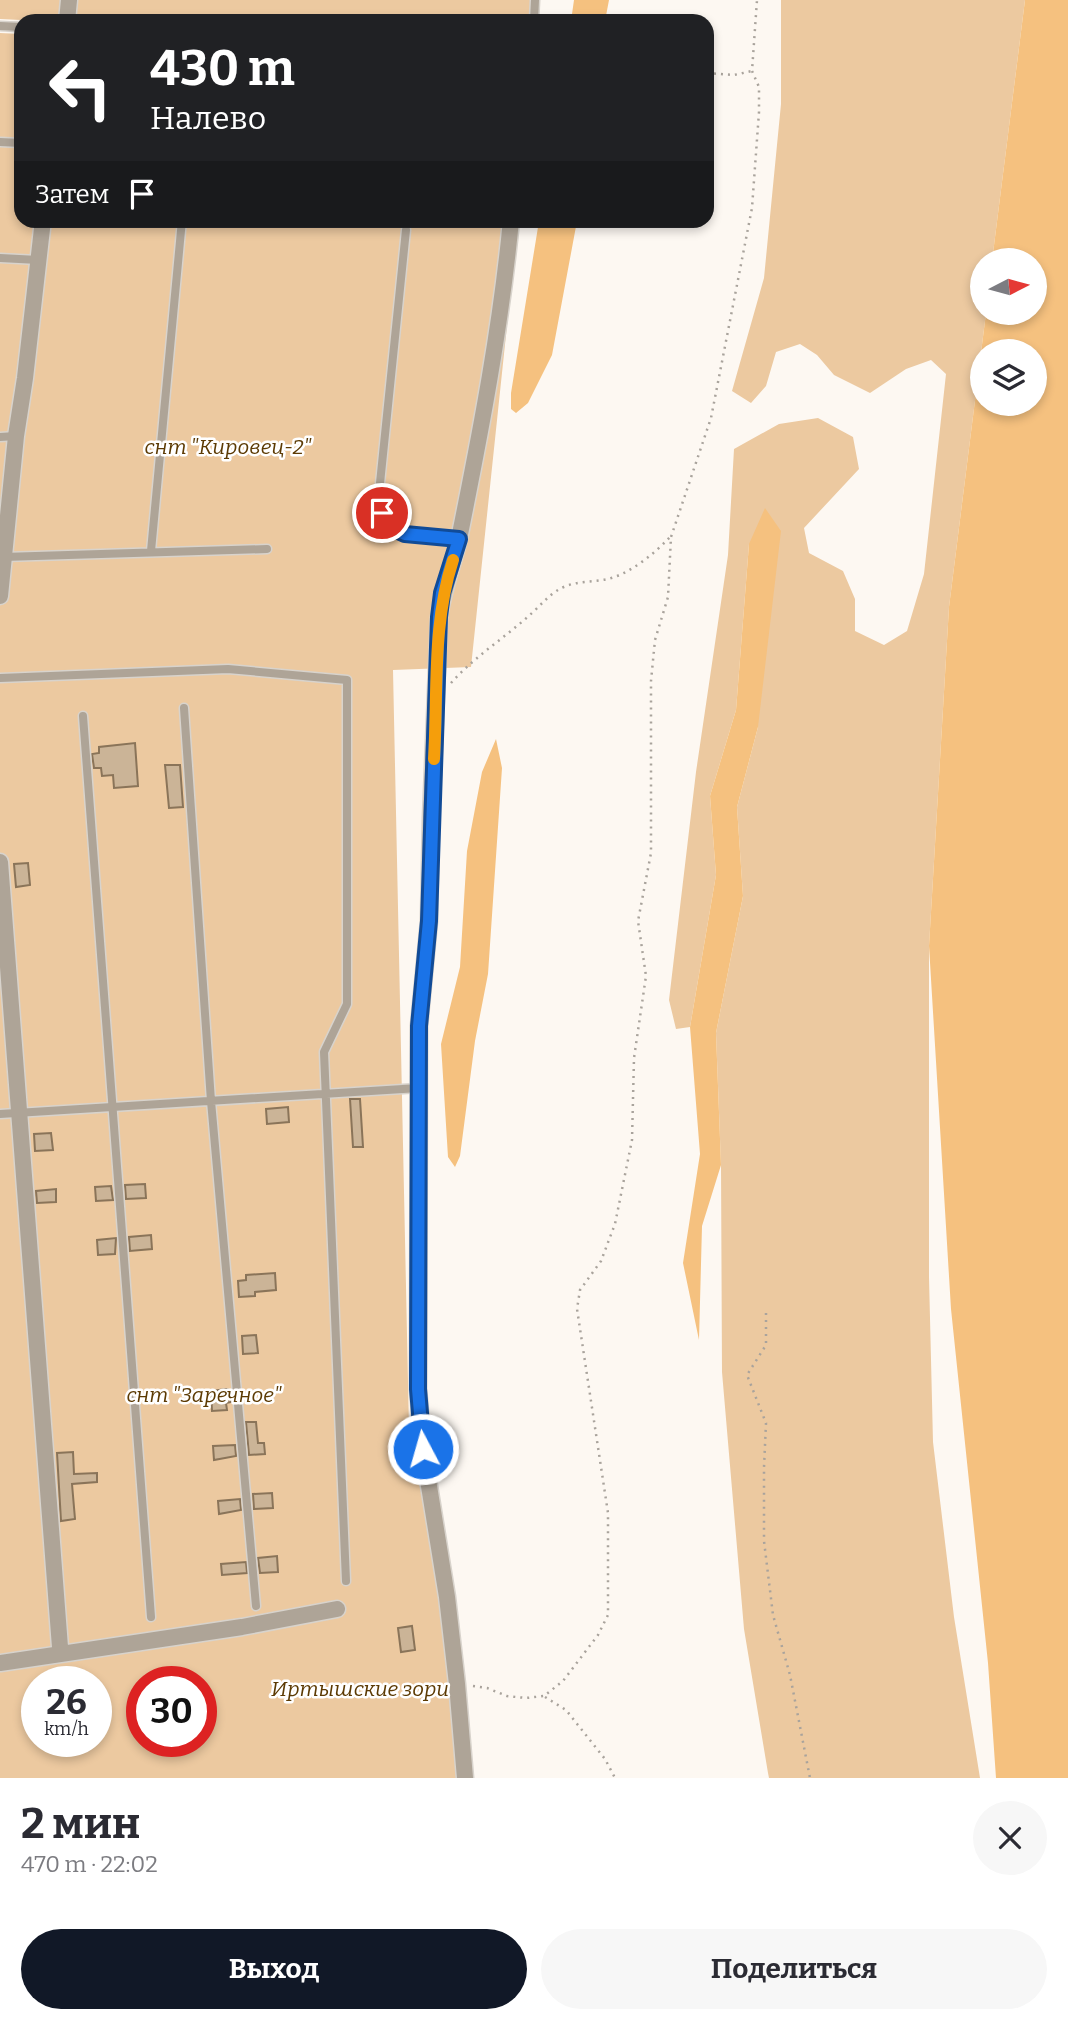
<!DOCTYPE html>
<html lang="ru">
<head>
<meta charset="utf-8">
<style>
  body { margin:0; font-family:Bitter,serif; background:#f7f7f7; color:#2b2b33; height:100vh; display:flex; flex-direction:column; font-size:26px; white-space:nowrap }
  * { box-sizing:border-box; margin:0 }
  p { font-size:23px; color:#7c7c81 }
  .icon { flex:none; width:38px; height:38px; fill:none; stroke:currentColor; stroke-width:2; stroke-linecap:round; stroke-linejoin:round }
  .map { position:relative; height:1778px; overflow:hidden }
  .panel { display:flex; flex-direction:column; background:#fff; flex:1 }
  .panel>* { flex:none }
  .guide { position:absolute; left:14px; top:14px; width:700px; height:214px; border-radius:21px; box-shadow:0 4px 10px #0003; background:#202124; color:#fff; overflow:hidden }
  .needle { width:46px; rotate:84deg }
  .fabs { position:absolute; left:970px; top:248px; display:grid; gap:14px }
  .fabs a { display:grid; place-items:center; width:77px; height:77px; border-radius:50%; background:#fff; box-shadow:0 4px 10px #0003; font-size:35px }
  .speed { position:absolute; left:21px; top:1666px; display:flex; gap:14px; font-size:35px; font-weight:700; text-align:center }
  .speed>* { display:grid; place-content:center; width:91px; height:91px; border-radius:50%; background:#fff; box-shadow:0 4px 10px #0003; line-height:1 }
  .speed small { font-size:18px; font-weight:400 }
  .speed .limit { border:10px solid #d22; background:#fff; color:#111 }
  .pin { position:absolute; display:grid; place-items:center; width:60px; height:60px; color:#fff; margin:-30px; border:4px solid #fff; border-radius:50%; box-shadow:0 2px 7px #0007 }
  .me { position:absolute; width:77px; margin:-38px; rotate:354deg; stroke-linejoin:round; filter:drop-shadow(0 0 5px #0008) }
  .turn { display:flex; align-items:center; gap:24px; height:147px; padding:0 21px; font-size:32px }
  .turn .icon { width:91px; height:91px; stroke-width:2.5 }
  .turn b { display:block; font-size:49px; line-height:60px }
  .then { display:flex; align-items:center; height:66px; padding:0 21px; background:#0003; gap:14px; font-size:26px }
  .round { display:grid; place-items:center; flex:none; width:74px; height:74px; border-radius:37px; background:#f7f7f7 }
  .head { display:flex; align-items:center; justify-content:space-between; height:119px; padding:0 21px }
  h1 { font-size:42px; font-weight:700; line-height:52px }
  .cta { display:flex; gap:14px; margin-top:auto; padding:14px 21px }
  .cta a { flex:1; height:80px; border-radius:42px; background:#111827; color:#fff; font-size:28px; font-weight:700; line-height:80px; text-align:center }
  .cta a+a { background:#f7f7f7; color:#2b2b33 }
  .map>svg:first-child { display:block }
  .green { fill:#ecc9a0; fill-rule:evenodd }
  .water { fill:#f5c17f; fill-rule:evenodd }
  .building { fill:#cbb497; stroke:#8a7459; stroke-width:2 }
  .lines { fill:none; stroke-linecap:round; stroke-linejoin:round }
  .lane-casing { stroke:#d8d3cc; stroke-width:11 }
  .street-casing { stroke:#d8d3cc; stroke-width:19 }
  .path { stroke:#a9a39c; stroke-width:2.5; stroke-dasharray:2 5; stroke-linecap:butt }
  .lane { stroke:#aea497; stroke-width:8 }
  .street { stroke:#aea497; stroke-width:16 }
  .route-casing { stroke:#114b97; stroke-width:18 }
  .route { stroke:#1a73e8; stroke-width:12 }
  .slow { stroke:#f59e0b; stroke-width:12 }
  .labels { text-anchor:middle; stroke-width:5; stroke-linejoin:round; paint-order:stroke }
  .park-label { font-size:21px; font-style:italic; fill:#5c3a03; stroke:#fff }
</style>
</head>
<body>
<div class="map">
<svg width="1068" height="1778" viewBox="0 0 1068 1778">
  <rect width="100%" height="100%" fill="#fdf8f2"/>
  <path class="green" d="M 0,0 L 540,0 L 538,21 L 42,21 L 0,19 Z
    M 781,0 L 1025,0 L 992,261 L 982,261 L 982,313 L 986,313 L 949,607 L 929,946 L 929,1277 L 933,1442 L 954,1617 L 980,1778 L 769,1778 L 768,1773 L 744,1629 L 722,1372 L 721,1165 L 716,1033 L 743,896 L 737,807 L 758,727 L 749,544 L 736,710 L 710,796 L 716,875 L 690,1027 L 676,1029 L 669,1000 L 696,772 L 728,555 L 734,449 L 779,424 L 818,418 L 853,437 L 859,469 L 804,528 L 809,553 L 843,571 L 855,599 L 855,631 L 884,645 L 907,631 L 924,574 L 946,374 L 931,360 L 906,369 L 870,393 L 834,375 L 817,355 L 800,344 L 776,352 L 766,386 L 751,403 L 732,391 L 764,278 L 781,104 Z
    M 0,33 L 21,34 L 21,220 L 518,221 L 471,667 L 393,670 L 409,1429 L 439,1584 L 459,1778 L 0,1778 ZM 37,1682 L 96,1682 L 96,1741 L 37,1741 ZM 142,1682 L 201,1682 L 201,1741 L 142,1741 Z"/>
  <path class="water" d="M 574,0 L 609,0 L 605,21 L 571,21 Z
    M 1025,0 L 1068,0 L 1068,1778 L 996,1778 L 988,1663 L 951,1309 L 929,946 L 949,607 L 986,313 L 1034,313 L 1034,261 L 992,261 ZM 982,352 L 1034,352 L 1034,404 L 982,404 Z
    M 539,221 L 577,221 L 552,355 L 528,403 L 516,413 L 511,409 L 511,393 Z
    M 765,508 L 781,531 L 758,727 L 737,807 L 743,896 L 716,1033 L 721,1165 L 702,1226 L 699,1340 L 683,1263 L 700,1154 L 690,1027 L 716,875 L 710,796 L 736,710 L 749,544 Z
    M 496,739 L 502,768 L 488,974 L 475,1041 L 460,1156 L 455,1167 L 448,1157 L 441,1044 L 460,967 L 467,851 L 482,772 Z"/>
  <path class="building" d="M 135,743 L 138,786 L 114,788 L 113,775 L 102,776 L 101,768 L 94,768 L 92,754 L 99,753 L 99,747 Z
    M 165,765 L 180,765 L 183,807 L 169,808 Z
    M 28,863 L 30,885 L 16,887 L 14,864 Z
    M 350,1099 L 360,1099 L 363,1147 L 353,1147 Z
    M 288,1107 L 289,1122 L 267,1124 L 266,1109 Z
    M 51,1133 L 53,1150 L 35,1151 L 34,1134 Z
    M 145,1184 L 146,1198 L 126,1199 L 125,1185 Z
    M 111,1186 L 113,1200 L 96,1201 L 95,1187 Z
    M 56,1189 L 56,1202 L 37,1203 L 36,1191 Z
    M 151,1235 L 152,1249 L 130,1251 L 129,1237 Z
    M 116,1238 L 115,1254 L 98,1255 L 97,1240 Z
    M 275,1273 L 276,1290 L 255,1292 L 255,1296 L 239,1297 L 238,1281 L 246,1280 L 246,1275 Z
    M 256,1335 L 258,1353 L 243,1354 L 242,1336 Z
    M 226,1389 L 230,1390 L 231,1402 L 226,1403 L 227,1410 L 212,1411 L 211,1391 Z
    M 246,1422 L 256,1422 L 258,1443 L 264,1443 L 265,1454 L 249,1455 Z
    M 235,1445 L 236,1456 L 214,1460 L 213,1446 Z
    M 73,1452 L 74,1474 L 97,1473 L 97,1482 L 72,1484 L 75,1519 L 61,1521 L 57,1453 Z
    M 272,1493 L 273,1508 L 254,1509 L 253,1494 Z
    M 240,1499 L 241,1510 L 219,1514 L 218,1501 Z
    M 277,1556 L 278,1572 L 260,1573 L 258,1558 Z
    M 246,1562 L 247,1573 L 222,1575 L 221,1564 Z
    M 412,1626 L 415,1650 L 401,1652 L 398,1628 Z"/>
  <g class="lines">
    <defs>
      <path id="lane" d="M 534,21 L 535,0
        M 0,26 L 21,27
        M 0,142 L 21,143
        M 406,230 L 379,493 C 386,546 417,533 459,539
        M 0,258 L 38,260
        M 0,437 L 16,436
        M 151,551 L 182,220
        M 3,557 L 267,549
        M 0,678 L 228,669 L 347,680 L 347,1004 L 324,1052 L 346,1581
        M 184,708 L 211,1101 L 256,1606
        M 83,716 L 151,1617
        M 0,1114 L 419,1088"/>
      <path id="street" d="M 67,21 L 69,0
        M 0,596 L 16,436 L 25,378 L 43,220
        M 0,862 L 60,1647
        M 0,1663 L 242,1627 L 337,1609
        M 465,1778 L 457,1684 L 447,1597 L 423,1449 L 418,1389 L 419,1026 L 429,921 L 431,818 L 439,617 C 443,589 454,562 460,534 C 481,430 501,326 511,220"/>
    </defs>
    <use href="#lane" class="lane-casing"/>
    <use href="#street" class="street-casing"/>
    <path class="path" d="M 707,73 L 734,75 L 752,71
      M 451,683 C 475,656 506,637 532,613 C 543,603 551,592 566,586 C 579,581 594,582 608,579 C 631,573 654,554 670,537
      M 766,1313 L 766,1345 L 747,1375 L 766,1423 L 764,1467 L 764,1541 L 773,1615 L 790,1675 L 810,1778
      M 473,1686 L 487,1688 L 507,1696 L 526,1698 L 544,1696 L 563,1681 L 598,1635 L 608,1615 L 608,1513 L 577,1309 L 580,1290 L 601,1261 L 615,1224 L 632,1140 L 634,1058 L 646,976 L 638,921 L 651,853 L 651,681 L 655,640 L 668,597 L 671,537 L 711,418 L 752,208 L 759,112 L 759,87 L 752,71 L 757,0
      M 545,1697 L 566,1710 L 605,1759 L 615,1778"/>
    <use href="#lane" class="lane"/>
    <use href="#street" class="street"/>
  </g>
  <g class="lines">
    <defs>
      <path id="route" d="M 382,513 L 390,527 L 405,534 L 459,539 L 442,593 L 439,617 L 429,921 L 419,1026 L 418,1389 L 423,1449"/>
    </defs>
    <use href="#route" class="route-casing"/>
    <use href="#route" class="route"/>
    <path class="slow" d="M 434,759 C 438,692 432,624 453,560"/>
  </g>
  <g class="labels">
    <g class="park-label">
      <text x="228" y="454">снт "Кировец-2"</text>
      <text x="204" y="1402">снт "Заречное"</text>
      <text x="360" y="1696">Иртышские зори</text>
    </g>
  </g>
</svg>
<div class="fabs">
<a><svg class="needle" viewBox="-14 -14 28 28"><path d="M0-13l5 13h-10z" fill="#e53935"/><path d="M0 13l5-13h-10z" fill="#7c7c81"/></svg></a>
<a><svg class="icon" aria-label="layers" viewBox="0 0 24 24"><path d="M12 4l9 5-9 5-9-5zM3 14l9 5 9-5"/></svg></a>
</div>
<div class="speed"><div>26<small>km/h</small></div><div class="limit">30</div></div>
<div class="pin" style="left:382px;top:513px;background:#d93025"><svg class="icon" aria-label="arrive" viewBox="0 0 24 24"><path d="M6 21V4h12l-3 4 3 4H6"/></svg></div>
<svg class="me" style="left:423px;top:1449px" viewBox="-20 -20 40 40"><circle r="17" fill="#1a73e8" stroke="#fff" stroke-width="3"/><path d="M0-11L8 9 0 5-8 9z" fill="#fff"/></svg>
<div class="guide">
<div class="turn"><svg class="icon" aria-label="left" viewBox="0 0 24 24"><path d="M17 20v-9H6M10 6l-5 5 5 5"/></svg><div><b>430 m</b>Налево</div></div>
<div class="then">Затем<svg class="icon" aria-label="arrive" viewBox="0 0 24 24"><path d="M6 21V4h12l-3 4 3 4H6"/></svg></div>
</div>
</div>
<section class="panel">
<div class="head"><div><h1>2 мин</h1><p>470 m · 22:02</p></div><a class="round"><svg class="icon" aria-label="close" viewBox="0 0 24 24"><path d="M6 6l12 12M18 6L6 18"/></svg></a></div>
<div class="cta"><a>Выход</a><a>Поделиться</a></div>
</section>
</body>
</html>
